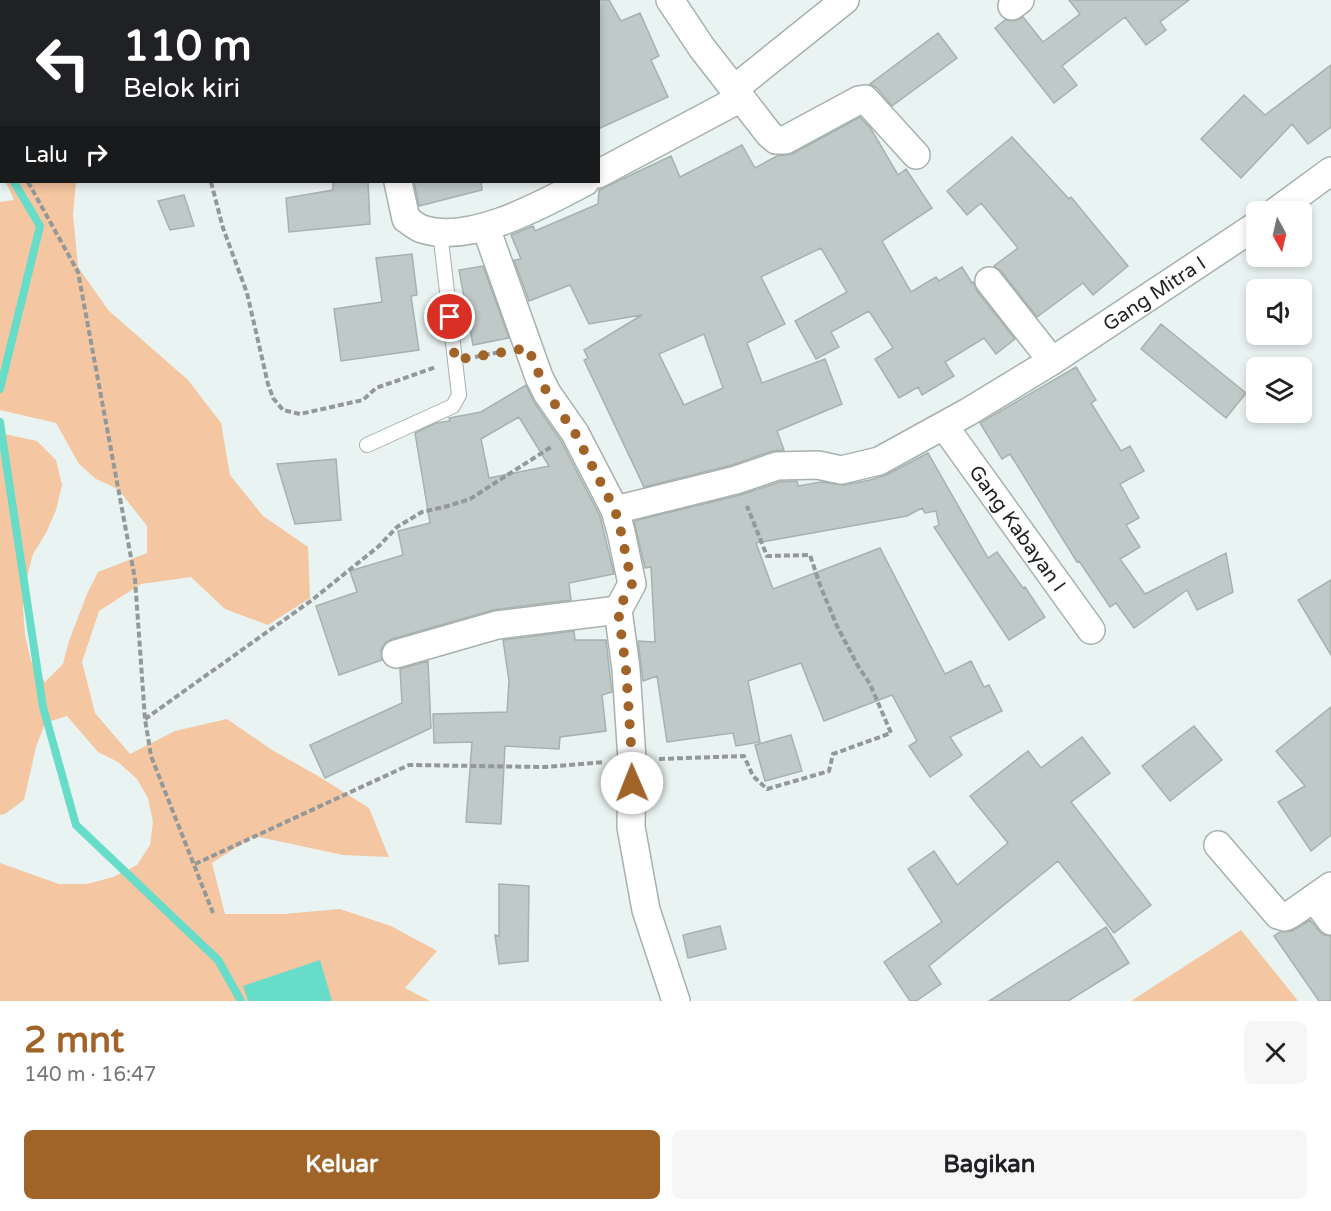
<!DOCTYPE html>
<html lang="id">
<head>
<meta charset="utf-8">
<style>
  body { margin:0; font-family:"Varela Round",sans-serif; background:#f6f6f6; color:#202124; height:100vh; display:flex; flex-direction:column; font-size:22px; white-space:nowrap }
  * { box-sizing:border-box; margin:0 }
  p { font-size:20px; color:#757577 }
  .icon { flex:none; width:33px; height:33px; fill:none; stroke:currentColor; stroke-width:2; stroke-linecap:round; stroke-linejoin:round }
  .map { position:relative; height:1001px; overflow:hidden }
  .sheet { display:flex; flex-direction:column; background:#fff; flex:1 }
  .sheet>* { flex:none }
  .banner { position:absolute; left:0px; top:0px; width:600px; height:183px; box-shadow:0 3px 9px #0003; background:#202124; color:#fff; overflow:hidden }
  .needle { width:39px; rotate:172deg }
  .tools { position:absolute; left:1246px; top:201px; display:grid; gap:12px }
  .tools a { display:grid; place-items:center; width:66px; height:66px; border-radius:9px; background:#fff; box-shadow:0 3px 9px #0003; font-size:30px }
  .pin { position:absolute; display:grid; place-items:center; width:51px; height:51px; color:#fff; margin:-26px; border:3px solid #fff; border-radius:50%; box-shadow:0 2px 6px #0007 }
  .me { position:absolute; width:66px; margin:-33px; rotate:359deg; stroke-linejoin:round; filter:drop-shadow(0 0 4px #0008) }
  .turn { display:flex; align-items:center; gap:21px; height:126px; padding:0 24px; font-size:27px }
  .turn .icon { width:78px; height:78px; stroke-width:2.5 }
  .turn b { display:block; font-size:42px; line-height:51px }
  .then { display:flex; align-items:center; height:57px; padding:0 24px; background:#0003; gap:12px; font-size:22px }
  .round { display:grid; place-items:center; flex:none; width:63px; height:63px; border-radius:9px; background:#f6f6f6 }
  .overview { display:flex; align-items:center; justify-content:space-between; height:102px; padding:0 24px }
  h1 { font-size:36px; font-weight:700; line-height:45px; color:#a06328 }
  .action { display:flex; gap:12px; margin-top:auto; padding:12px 24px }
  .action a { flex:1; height:69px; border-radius:9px; background:#a06328; color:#fff; font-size:24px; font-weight:700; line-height:69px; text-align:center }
  .action a+a { background:#f6f6f6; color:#202124 }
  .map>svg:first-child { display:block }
  .green { fill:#f4c6a1 }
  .water { fill:#67dcc9 }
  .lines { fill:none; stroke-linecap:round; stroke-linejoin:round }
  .stream { stroke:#67dcc9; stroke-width:8 }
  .building { fill:#bfc9c7; stroke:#a7b1af; stroke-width:1.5; fill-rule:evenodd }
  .service-casing { stroke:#a7b1af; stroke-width:16 }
  .minor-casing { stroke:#a7b1af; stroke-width:30 }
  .path { stroke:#929998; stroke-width:4; stroke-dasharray:6 3; stroke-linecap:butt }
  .service { stroke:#fff; stroke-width:14 }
  .minor { stroke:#fff; stroke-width:27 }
  .route { stroke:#a06328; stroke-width:10; stroke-dasharray:0 18 }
  .labels { text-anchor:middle; stroke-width:6; stroke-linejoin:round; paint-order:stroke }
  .street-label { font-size:20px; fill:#1e2221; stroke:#fff }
</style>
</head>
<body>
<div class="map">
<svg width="1331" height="1001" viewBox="0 0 1331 1001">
  <rect width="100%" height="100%" fill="#e9f3f1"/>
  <path class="green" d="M 6,182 L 76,182 L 73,214 L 78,267 L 108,310 L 188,380 L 221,423 L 230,475 L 263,516 L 308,547 L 310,598 L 268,625 L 225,609 L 191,577 L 141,584 L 99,611 L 82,662 L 95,713 L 130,754 L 175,731 L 227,719 L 272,750 L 318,776 L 369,808 L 389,857 L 343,855 L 254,836 L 212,863 L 225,914 L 284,914 L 340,909 L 391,926 L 437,951 L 405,988 L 430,1001 L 0,1001 L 0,863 L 59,884 L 87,884 L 113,877 L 137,865 L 150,845 L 153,822 L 148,798 L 137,779 L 118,762 L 98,752 L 67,716 L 45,723 L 36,747 L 24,800 L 5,814 L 0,815 L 0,433 L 37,441 L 56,460 L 62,485 L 56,510 L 46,533 L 33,554 L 26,581 L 23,608 L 25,635 L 31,661 L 45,682 L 63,664 L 69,641 L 87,594 L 98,572 L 147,553 L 147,526 L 118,489 L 96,479 L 79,464 L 56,423 L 0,410 L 0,202 L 14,200 Z
    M 1241,930 L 1298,1001 L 1131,1001 Z"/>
  <path class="water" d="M 320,960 L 332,1001 L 248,1001 L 243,986 Z"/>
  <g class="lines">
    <path class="stream" d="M 0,158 L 2,161
      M 0,389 L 40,226 L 14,182
      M 0,422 L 43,707 L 76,825 L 218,960 L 241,1001"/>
  </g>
  <path class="building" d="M 598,0 L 609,0 L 621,21 L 640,13 L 659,56 L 651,60 L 668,97 L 598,129 Z
    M 1069,0 L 1189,0 L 1160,22 L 1166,30 L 1146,45 L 1125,17 L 1062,66 L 1077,85 L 1054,103 L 995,28 L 1005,20 L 1014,21 L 1023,17 L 1043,42 L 1080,14 Z
    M 938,33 L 957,58 L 892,106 L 877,88 L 870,84 Z
    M 1331,65 L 1331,127 L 1308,144 L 1292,124 L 1241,178 L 1201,139 L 1244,95 L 1265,115 Z
    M 860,117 L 871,129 L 898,175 L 906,169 L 932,208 L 882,241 L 911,292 L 936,277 L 939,281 L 962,267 L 972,283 L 973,282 L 977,291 L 1015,339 L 996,354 L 984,338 L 945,362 L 954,376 L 922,395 L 918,387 L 899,398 L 875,359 L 893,348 L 869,311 L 831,332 L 839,347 L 816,359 L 795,321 L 847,292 L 821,248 L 761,277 L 785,324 L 747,343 L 762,383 L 825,359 L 842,404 L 777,431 L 784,450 L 772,451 L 732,465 L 644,487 L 584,360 L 588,358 L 584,350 L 642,315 L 589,324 L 570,285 L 529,301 L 514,260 L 521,259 L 511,235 L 533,226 L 535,231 L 598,204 L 599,190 L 671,156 L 680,177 L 742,145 L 755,168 L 777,156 L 792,154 ZM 704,334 L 723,388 L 684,405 L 659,354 Z
    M 1012,137 L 1069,199 L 1071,197 L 1128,266 L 1093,295 L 1083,283 L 1037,317 L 1001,271 L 994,266 L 1018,248 L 981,203 L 967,215 L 947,191 Z
    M 333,182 L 368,182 L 370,224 L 289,232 L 286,198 L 333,190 Z
    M 414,182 L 481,182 L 482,190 L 419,206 Z
    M 184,195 L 194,226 L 170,230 L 158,201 Z
    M 412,254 L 417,295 L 411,296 L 419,350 L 341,361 L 334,309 L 382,302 L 376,258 Z
    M 483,266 L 509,338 L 473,345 L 459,270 Z
    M 1161,324 L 1246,393 L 1226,418 L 1141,349 Z
    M 1076,367 L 1096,400 L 1091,403 L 1121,451 L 1130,446 L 1144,471 L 1120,484 L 1139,518 L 1126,525 L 1140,547 L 1120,559 L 1145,594 L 1226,553 L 1233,592 L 1197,610 L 1187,590 L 1134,628 L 1116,603 L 1110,607 L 1079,561 L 1077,562 L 1010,454 L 1002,459 L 980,423 Z
    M 526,385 L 534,402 L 561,441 L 600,516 L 614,574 L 569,583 L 571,600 L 493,610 L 392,639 L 385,643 L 381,650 L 382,660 L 339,675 L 316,606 L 357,592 L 350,571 L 403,555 L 398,531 L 430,523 L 415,433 L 436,423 L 450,421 L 449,418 L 481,412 ZM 519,417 L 549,466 L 489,478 L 481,439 Z
    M 928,453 L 988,558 L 997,552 L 1023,588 L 1025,587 L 1045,617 L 1009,640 L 934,527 L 939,525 L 936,511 L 925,513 L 922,508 L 907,516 L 756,543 L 773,589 L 880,548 L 945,674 L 971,661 L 984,687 L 989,685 L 1002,711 L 950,737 L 962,755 L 930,777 L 909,746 L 917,741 L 892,695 L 824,721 L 801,663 L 748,681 L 760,742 L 736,746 L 733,733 L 667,742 L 657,676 L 643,681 L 638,641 L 655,642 L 651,567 L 645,568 L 634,521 L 740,495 L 780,482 L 797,481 L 798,486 L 821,482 L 844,485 L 870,480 L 886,475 Z
    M 336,459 L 341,520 L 295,524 L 277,464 Z
    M 1331,580 L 1331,655 L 1298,600 Z
    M 574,631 L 575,640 L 606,640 L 612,692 L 602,695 L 606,731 L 560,737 L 559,749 L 505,746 L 501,824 L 466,822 L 472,742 L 434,743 L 433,714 L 507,712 L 509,681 L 503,640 Z
    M 428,661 L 431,728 L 325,778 L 310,745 L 402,703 L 400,669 Z
    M 1331,707 L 1331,835 L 1311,851 L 1278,802 L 1305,786 L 1276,751 Z
    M 1194,726 L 1222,760 L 1170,801 L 1142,766 Z
    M 791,735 L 802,771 L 765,781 L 755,745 Z
    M 1082,737 L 1110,773 L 1071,802 L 1151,905 L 1114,933 L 1058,861 L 929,966 L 941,984 L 916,1001 L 910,1001 L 884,962 L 942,922 L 908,869 L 934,851 L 957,885 L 1008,843 L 970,796 L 1028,751 L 1041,768 Z
    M 499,884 L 529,886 L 528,961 L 499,964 L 495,935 L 499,936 Z
    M 1310,920 L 1319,931 L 1324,935 L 1331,936 L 1331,1001 L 1319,1001 L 1274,936 L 1280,932 L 1292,931 Z
    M 720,926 L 726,949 L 688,958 L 683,935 Z
    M 1106,927 L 1129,963 L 1068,1001 L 989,1001 Z"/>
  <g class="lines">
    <defs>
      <path id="service" d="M 367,445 L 453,406 L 459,395 L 440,232"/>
      <g id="minor">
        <path d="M 361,0 L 362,2"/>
        <path d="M 670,0 L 702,48 L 769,134 L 776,140 L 785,140 L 859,100 L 865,99 L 916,155"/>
        <path d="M 1012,6 L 1020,0"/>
        <path d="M 734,89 L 845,0"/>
        <path d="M 598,174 L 741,98"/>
        <path d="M 398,182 L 406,219 C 411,222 416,227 422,229 C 471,245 543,204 585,182"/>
        <path d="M 1275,212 L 1331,171"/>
        <path d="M 486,228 L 539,377 L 547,393 L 575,433 L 615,510 L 621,532 L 632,584 L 618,610 L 626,669 L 632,760 L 631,827 L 646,910 L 676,1001"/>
        <path d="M 989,281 L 1052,361"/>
        <path id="s1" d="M 944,426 L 1091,630"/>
        <path id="s2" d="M 615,510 L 736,480 L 777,466 L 818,465 L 841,470 L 879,461 L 968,412 L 1052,361 L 1257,225"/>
        <path d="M 396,654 L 497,625 L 618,610"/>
        <path d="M 1218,845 L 1278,915 L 1285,917 L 1291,914 L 1331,886"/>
        <path d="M 1314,898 L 1331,921"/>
      </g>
    </defs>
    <use href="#service" class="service-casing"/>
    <use href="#minor" class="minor-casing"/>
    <path class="path" d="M 110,0 L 112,2
      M 0,131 L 2,134
      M 28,182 L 78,272 L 135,579 L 145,719 L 151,756 L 213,913
      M 211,182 L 223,228 L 247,293 L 268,384 L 273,398 L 283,410 L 300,414 L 363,400 L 376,388 L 436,367
      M 475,357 L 500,352
      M 145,719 L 312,600 L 379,546 L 397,527 L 422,512 L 448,506 L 470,499 L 551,447
      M 659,759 L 744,756 L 753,776 L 767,789 L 829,771 L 833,754 L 891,733 L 870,684 L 858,666 L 837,626 L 820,585 L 810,555 L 767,556 L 747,506
      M 195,864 L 409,765 L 544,767 L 604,762"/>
    <use href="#service" class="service"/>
    <use href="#minor" class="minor"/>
  </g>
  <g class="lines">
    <path class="route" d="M 450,317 L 455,360 L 528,348 L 547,393 L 575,433 L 615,510 L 621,532 L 632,584 L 618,610 L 626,669 L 632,760 L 632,783"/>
  </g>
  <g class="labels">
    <g class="street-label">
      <text dy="7" stroke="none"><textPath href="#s2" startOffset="594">Gang Mitra I</textPath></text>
      <text dy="7" stroke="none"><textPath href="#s1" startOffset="126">Gang Kabayan I</textPath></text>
    </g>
  </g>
</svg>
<div class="tools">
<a><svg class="needle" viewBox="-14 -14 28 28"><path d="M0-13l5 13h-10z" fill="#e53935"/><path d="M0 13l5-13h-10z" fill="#757577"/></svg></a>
<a><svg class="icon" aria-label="sound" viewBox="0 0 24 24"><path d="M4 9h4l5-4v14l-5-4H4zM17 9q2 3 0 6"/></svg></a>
<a><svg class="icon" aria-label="layers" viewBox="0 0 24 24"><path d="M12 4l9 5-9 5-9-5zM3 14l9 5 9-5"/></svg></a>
</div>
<div class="pin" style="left:450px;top:317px;background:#d93025"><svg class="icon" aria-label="arrive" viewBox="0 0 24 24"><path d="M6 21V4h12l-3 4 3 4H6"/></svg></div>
<svg class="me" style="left:632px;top:783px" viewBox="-20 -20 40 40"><circle r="19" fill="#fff"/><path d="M0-13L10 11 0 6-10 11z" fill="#a06328"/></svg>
<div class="banner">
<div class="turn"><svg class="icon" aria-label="left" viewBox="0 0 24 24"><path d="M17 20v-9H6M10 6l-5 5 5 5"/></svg><div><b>110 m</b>Belok kiri</div></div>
<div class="then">Lalu<svg class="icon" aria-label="right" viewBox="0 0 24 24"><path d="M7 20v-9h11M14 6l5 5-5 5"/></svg></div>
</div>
</div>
<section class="sheet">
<div class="overview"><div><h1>2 mnt</h1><p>140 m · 16:47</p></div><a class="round"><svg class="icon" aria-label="close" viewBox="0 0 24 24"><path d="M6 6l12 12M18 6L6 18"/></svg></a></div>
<div class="action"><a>Keluar</a><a>Bagikan</a></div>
</section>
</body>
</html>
